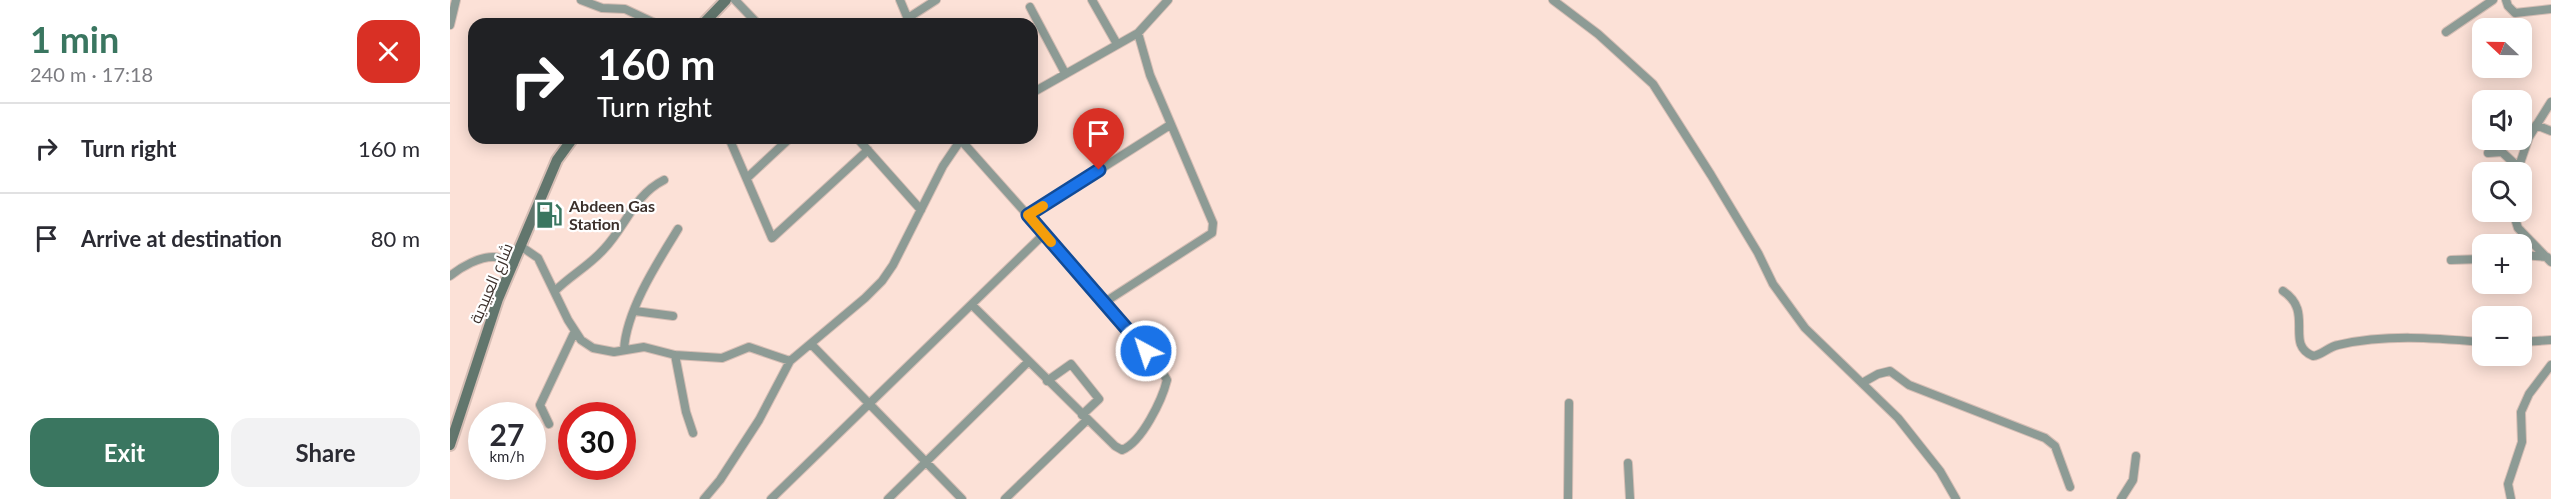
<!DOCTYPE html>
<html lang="en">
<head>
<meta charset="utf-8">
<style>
  body { margin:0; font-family:Lato,Cairo,sans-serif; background:#f2f2f3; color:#2b2b33; height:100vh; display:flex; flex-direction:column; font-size:22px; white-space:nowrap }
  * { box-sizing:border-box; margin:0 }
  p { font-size:20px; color:#7c7c81 }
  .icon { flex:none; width:33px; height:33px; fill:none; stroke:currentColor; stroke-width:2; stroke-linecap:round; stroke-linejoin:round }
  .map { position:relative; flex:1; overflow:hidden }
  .side { display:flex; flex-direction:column; background:#fff; width:450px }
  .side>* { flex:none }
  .banner { position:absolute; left:18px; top:18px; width:570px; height:126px; border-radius:18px; box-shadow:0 3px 15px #0003; background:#202124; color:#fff; overflow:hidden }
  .needle { width:39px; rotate:292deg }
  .fabs { position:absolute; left:2022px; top:18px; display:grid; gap:12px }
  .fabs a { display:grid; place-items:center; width:60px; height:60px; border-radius:12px; background:#fff; box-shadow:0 3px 15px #0003; font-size:30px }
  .speed { position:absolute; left:18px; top:402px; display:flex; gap:12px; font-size:30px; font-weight:700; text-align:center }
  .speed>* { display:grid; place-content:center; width:78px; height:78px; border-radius:50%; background:#fff; box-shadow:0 3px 15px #0003; line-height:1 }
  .speed small { font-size:15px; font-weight:400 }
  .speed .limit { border:9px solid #d22; background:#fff; color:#111 }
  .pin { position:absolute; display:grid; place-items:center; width:51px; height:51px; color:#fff; margin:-62px -26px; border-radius:50% 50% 50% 0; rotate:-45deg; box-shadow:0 0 6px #0007 }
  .pin .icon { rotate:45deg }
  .me { position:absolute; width:66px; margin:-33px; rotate:320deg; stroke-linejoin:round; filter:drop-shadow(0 0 4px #0008) }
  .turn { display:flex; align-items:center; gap:21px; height:126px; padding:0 30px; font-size:27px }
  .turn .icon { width:78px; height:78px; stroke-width:2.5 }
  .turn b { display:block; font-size:42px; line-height:51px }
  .round { display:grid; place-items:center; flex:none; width:63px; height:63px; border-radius:18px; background:#f2f2f3 }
  .overview { display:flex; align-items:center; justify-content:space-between; height:102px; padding:0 30px }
  h1 { font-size:36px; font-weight:700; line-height:45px; color:#3a7660 }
  .action { display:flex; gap:12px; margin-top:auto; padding:12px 30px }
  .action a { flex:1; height:69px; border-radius:18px; background:#3a7660; color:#fff; font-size:24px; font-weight:700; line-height:69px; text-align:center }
  .action a+a { background:#f2f2f3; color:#2b2b33 }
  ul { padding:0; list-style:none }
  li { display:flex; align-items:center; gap:18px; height:90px; padding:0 30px; border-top:2px solid #e1e1e2 }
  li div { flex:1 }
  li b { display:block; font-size:22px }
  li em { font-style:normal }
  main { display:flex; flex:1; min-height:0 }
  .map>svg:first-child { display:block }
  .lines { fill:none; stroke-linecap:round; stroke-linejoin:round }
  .minor-casing { stroke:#d6beb5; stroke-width:10 }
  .secondary-casing { stroke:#d6beb5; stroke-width:14 }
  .minor { stroke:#8d9b95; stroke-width:8 }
  .secondary { stroke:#62766d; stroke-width:10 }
  .route-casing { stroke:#114b97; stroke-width:15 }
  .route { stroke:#1a73e8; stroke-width:10 }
  .slow { stroke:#f59e0b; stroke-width:10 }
  .labels { text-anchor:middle; stroke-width:4.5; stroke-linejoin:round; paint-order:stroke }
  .poi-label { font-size:16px; font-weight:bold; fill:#3c302b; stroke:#fff; text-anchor:start }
  .street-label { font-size:16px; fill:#3c302b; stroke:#fff }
</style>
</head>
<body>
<main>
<section class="side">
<div class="overview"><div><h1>1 min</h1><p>240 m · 17:18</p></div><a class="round" style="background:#d93025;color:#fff"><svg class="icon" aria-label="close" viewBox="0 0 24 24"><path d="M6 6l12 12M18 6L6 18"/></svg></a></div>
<ul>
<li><svg class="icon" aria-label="right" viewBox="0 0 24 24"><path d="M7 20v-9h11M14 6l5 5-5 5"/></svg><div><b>Turn right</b></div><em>160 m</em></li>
<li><svg class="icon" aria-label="arrive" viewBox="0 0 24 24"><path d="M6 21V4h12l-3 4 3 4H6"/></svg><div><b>Arrive at destination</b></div><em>80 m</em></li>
</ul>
<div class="action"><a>Exit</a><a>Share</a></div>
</section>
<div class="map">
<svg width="2101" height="499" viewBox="0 0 2101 499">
  <rect width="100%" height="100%" fill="#fce1d7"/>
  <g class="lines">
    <defs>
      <path id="minor" d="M 131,0 L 152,8 L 175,9 L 207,24
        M 285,0 L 308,24
        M 450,0 L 460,24
        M 642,0 L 667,44
        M 1103,0 L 1148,34 L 1203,84 L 1261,175 L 1308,253 L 1323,284 L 1355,328 L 1448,418 L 1490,471 L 1506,499
        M 2056,0 L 2058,6 L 2065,13 L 2101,9
        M 580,7 L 615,73
        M 458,18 L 486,0
        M 0,25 L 6,0
        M 1996,32 L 2043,0
        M 582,93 L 688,33 L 718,0
        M 2086,125 L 2101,131
        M 279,138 L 322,238 L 418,150
        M 407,138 L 471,210
        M 509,138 L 655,302 L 710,368 L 717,380 C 712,400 692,442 672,450 L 665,446 L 522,305
        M 2038,153 L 2052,152 L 2068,167
        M 2067,172 L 2079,137 L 2101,102
        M 297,178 L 340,138
        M 2063,212 L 2068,228 L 2101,262
        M 578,215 L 720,125
        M 72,247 L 88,258 L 118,320 L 131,340 L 143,348 L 164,352 L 194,347 L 225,355 L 272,358 L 299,347 L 340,361
        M 2072,255 L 2097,257
        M 2001,260 L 2032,259
        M 0,276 C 11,267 30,256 45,257 C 51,258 59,262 64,264
        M 105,291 C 121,275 139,266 154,249 C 176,226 184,195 214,180
        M 1833,291 C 1865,312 1834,344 1863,356 C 1872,355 1878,347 1888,345 C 1936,334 1984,338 2032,342
        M 655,302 L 762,233 L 763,223 L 700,75 L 688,33
        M 185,311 L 223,316
        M 2072,342 L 2101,340
        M 361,344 L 512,499
        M 174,350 C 176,311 207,263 228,229
        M 225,355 L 236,412 L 243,433
        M 597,381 L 621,364 L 649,399 L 632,415
        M 1412,383 L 1428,374 L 1440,371 L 1459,385 L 1595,438 L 1605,446 L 1620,487
        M 99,424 L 90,405 L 125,331
        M 1178,463 L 1180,499
        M 254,499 L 270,480 L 309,420 L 340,361 L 415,298 L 432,281 L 443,265 L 493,166 L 512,138
        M 321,499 L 594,234
        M 438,499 L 578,362
        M 555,499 L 637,420
        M 1118,499 L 1119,403
        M 1671,499 L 1683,480 L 1686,456
        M 2061,499 L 2058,484 L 2072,442 L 2071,412 L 2079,394 L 2101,365"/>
      <path id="secondary" d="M 253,24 L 276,0
        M 0,445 L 48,299 L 107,160 L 123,138"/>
    </defs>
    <use href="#minor" class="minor-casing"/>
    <use href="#secondary" class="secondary-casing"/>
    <use href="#minor" class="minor"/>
    <use href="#secondary" class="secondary"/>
  </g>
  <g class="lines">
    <defs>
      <path id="route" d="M 649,170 L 578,215 L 696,351"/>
    </defs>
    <use href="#route" class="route-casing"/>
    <use href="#route" class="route"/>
    <path class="slow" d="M 593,206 L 578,215 L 601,242"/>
  </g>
  <defs>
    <symbol id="fuel-bare" viewBox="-9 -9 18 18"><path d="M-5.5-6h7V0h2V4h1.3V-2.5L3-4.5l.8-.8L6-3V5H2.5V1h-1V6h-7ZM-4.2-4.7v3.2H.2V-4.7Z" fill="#3a7660" stroke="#fff" stroke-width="2.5" paint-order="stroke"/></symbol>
  </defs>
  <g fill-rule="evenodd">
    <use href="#fuel-bare" x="80" y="196" width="38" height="38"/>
  </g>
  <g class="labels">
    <g class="poi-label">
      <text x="119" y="212">Abdeen Gas<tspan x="119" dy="18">Station</tspan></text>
    </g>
    <g class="street-label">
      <text transform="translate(41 283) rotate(-67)" y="6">شارع العبيدية</text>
    </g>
  </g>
</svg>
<div class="fabs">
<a><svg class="needle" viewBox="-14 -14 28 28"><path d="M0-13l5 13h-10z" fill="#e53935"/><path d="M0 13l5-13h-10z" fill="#7c7c81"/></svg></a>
<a><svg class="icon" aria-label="sound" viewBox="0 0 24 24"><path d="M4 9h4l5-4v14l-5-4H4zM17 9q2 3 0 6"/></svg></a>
<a><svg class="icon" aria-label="search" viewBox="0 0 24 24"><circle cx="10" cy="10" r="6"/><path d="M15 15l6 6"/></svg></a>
<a>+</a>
<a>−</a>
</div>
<div class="speed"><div>27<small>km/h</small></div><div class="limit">30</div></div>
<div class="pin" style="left:649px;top:170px;background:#d93025"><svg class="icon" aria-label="arrive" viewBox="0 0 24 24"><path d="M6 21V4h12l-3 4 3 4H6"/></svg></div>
<svg class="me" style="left:696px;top:351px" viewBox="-20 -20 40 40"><circle r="17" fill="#1a73e8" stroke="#fff" stroke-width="3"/><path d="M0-11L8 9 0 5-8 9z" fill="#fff"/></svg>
<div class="banner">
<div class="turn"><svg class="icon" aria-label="right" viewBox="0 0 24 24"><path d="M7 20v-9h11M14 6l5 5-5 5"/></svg><div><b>160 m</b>Turn right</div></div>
</div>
</div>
</main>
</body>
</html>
